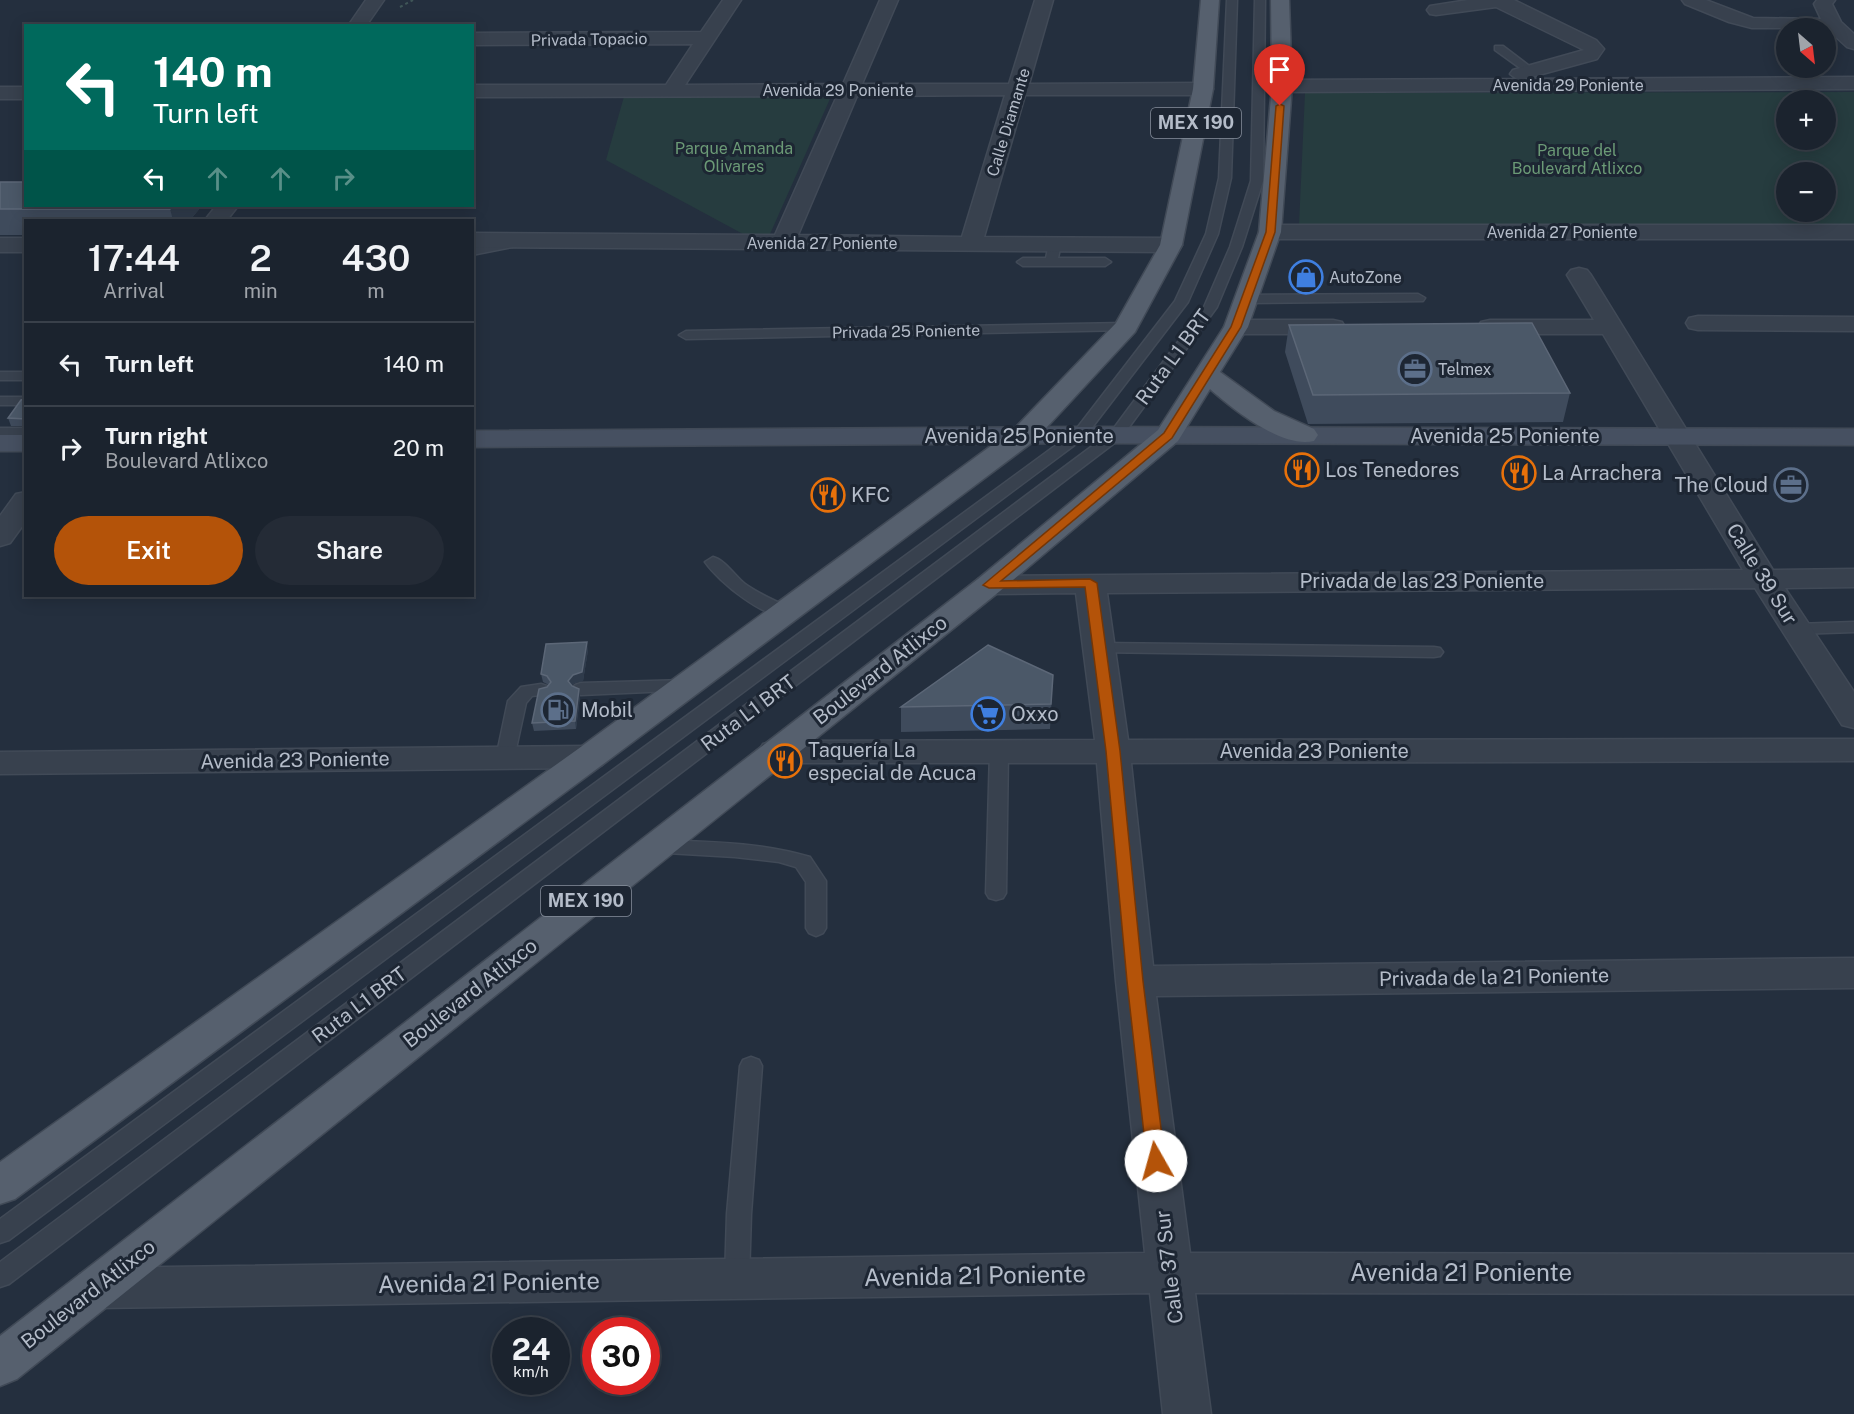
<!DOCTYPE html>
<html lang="en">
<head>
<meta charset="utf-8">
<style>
  body { margin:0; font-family:"Public Sans",sans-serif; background:#242b36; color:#f1f3f6; height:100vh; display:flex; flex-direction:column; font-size:22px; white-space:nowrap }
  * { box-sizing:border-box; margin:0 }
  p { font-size:20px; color:#a0a4aa }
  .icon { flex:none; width:33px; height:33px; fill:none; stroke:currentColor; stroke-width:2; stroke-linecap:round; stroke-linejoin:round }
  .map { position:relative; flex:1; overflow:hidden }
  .panel { position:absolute; left:24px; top:219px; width:450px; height:378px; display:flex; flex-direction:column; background:#1b232e; border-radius:0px; box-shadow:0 3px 15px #0003,0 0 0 2px #39404a }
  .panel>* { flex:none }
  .hud { position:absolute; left:24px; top:24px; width:450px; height:183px; border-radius:0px; box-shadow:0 3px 15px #0003,0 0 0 2px #39404a; background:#00695c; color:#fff; overflow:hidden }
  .needle { width:39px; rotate:152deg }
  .tools { position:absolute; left:1776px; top:18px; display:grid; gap:12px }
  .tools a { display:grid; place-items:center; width:60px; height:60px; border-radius:50%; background:#1b232e; box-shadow:0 3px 15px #0003,0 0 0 2px #39404a; font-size:30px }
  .speed { position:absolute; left:492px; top:1317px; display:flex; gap:12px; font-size:30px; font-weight:700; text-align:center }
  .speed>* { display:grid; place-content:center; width:78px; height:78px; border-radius:50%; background:#1b232e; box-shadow:0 3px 15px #0003,0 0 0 2px #39404a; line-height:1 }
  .speed small { font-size:15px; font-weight:400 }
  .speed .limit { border:9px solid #d22; background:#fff; color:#111 }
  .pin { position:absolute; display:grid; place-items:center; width:51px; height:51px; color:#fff; margin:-62px -26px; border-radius:50% 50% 50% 0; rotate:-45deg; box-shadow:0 0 6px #0007 }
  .pin .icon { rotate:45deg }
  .me { position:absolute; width:66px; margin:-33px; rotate:353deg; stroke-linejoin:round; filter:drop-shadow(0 0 4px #0008) }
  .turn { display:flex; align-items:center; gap:21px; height:126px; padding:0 30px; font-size:27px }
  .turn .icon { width:78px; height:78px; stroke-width:2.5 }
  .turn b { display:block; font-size:42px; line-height:51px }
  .lanes { display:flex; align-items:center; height:57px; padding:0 30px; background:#0003; justify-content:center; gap:30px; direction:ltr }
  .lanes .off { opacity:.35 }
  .eta { display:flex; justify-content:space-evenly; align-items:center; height:102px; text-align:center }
  .eta b { font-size:36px; font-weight:600; line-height:42px }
  .cta { display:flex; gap:12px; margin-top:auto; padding:12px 30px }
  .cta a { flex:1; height:69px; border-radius:36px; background:#b45309; color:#fff; font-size:24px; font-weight:600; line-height:69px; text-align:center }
  .cta a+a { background:#242b36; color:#f1f3f6 }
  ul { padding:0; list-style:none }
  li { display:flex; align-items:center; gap:18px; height:84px; padding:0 30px; border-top:2px solid #39404a }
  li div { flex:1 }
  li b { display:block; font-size:22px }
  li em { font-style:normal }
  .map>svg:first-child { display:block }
  .green { fill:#263c3f; fill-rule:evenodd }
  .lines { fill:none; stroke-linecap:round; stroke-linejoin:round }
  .lane-casing { stroke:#414a57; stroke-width:3 }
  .street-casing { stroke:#414a57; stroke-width:3 }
  .secondary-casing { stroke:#414a57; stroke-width:3 }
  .primary-casing { stroke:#414a57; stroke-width:3 }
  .path { stroke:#3f5557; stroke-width:2; stroke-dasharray:3 3; stroke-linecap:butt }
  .lane { fill:#38414e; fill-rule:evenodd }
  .street { fill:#38414e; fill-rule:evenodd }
  .secondary { fill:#465061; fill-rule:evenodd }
  .primary { fill:#56606e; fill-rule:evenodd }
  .wall { fill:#3f4b5c }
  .shaded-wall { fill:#2f3b4b }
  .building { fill:#4b5868; stroke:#5c6777; stroke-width:1.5 }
  .route { fill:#b45309; stroke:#753606; stroke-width:1.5 }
  .labels { text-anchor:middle; stroke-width:6; stroke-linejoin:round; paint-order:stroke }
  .far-street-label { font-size:16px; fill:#b4bcc9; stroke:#1d2633 }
  .far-park-label { font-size:16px; fill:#6b9a76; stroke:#1d2633 }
  .far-poi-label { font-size:16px; fill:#b4bcc9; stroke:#1d2633; text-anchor:start }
  .shield { fill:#1d2633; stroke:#878f9c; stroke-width:1.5 }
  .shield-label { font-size:18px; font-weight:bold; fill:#b4bcc9 }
  .street-label { font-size:20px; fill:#b4bcc9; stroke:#1d2633 }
  .poi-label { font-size:20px; fill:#b4bcc9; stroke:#1d2633; text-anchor:start }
  .near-street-label { font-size:24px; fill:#b4bcc9; stroke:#1d2633 }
</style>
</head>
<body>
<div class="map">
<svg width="1854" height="1414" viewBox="0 0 1854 1414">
  <rect width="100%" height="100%" fill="#242f3e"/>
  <path class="green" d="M 833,92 L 770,234 L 743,234 L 606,160 L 625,93 Z
    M 1854,92 L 1854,226 L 1299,225 L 1305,93 ZM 1786,100 L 1826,100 L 1826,140 L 1786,140 ZM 1786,172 L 1826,172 L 1826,212 L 1786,212 Z"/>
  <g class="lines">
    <defs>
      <path id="lane" d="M 1227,0 L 1237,0 L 1231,178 L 1218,234 L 1188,302 L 1084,438 L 9,1240 L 0,1243 L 0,1219 L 1074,432 L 1175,301 L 1206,234 L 1219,178 Z
        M 1255,0 L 1265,0 L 1263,181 L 1242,247 L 1217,307 L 1121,438 L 9,1284 L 0,1287 L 0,1262 L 1111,432 L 1204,307 L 1230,247 L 1251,181 Z
        M 1495,46 L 1503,46 L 1536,71 L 1527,73 L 1495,50 Z
        M 513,239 L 519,243 L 517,246 L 472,255 L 472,247 Z
        M 1055,240 L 1061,244 L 1058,258 L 1105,258 L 1111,262 L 1105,266 L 1023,266 L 1017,262 L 1023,258 L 1046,258 L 1049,244 Z
        M 1418,294 L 1425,298 L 1423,301 L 1246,303 L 1239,299 L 1246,295 Z
        M 1126,323 L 1131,324 L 1133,327 L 1131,330 L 686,339 L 679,335 L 686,331 Z
        M 0,372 L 26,372 L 26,380 L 0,380 Z
        M 0,397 L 26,397 L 26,405 L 0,405 Z
        M 0,428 L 26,428 L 26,436 L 0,436 Z
        M 713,557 C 725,560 735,576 745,584 C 759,594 775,601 791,608 L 793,612 L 791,616 C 767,622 718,581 705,562 Z
        M 1854,622 L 1854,632 L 1797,634 L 1791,633 L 1788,629 L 1791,625 L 1797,624 Z
        M 1099,643 L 1434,647 L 1440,648 L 1443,652 L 1440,656 L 1434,657 L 1093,652 L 1090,648 L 1093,644 Z
        M 686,680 L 692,682 L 695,686 L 692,690 L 581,695 L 575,693 L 572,689 L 575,685 L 581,683 Z
        M 541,684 L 547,686 L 550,690 L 547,694 L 532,696 L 526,703 L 514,758 L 512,762 L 505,764 L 498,762 L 496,758 L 508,701 L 521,687 Z
        M 999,745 L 1006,747 L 1008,751 L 1006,893 L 1003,898 L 996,900 L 989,898 L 986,893 L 990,751 L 992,747 Z
        M 657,840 C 709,842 760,842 810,857 L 826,881 L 826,928 L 823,933 L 816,936 L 809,933 L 806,928 L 806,882 L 796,867 L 779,862 L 735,857 L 650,852 L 647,847 L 650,842 Z
        M 751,1057 L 759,1060 L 762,1066 L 751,1214 L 749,1279 L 746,1287 L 737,1290 L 728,1287 L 725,1279 L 727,1214 L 740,1066 L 743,1060 Z"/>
      <path id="street" d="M 366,0 L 384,0 L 366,26 L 348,26 Z
        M 723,0 L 741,0 L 685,85 L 843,84 L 880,0 L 898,0 L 862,84 L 1009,84 L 1035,0 L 1053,0 L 1029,84 L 1203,83 L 1210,85 L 1213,89 L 1210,93 L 1203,95 L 1025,95 L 984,237 L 1171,238 L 1179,240 L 1182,245 L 1179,250 L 1171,252 L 472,247 L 472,233 L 775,235 L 837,96 L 472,97 L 472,85 L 666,85 L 693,44 L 472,45 L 472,33 L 701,32 ZM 1005,95 L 962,237 L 798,235 L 857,96 Z
        M 1468,0 L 1514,0 L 1596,40 L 1604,49 L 1597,59 L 1524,79 L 1854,77 L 1854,89 L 1282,92 L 1275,90 L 1272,86 L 1275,82 L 1282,80 L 1517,79 L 1510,74 L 1513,70 L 1584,50 L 1496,7 L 1436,15 L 1430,14 L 1427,10 L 1430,6 Z
        M 1682,0 L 1706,0 L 1753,18 L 1821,19 L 1814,4 L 1817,0 L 1835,0 L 1832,4 L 1841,22 L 1854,34 L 1854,49 L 1847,47 L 1826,28 L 1752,28 L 1729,22 L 1685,4 Z
        M 0,87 L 26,87 L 26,99 L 0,99 Z
        M 216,206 L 238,206 L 227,220 L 205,220 Z
        M 1270,225 L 1854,225 L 1854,239 L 1270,239 L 1262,237 L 1259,232 L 1262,227 Z
        M 0,238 L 26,238 L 26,252 L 0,252 Z
        M 1579,268 L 1587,270 L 1591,275 L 1773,570 L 1854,569 L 1854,587 L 1785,588 L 1854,692 L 1854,728 L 1842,725 L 1755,588 L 1107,593 L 1128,740 L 1854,739 L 1854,761 L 1131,763 L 1153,966 L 1854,958 L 1854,988 L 1156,996 L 1190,1253 L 1854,1254 L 1854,1294 L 1195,1293 L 1211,1414 L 1163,1414 L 1150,1293 L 96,1308 L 80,1302 L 73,1288 L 80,1274 L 96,1268 L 1145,1253 L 1116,981 L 1097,763 L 775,763 L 763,760 L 758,752 L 763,744 L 775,741 L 1095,740 L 1076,593 L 989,594 L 978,591 L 974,585 L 978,579 L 989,576 L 1743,570 L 1603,334 L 1490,334 L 1481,332 L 1478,327 L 1481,322 L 1490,320 L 1594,320 L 1567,275 L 1571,270 Z
        M 1698,316 L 1854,317 L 1854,331 L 1698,330 L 1689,328 L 1686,323 L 1689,318 Z
        M 1236,320 L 1333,320 L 1342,322 L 1345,327 L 1342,332 L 1333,334 L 1236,334 L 1227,332 L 1224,327 L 1227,322 Z
        M 26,492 L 26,521 L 10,543 L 0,546 L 0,516 L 16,494 Z
        M 590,746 L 602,749 L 607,757 L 602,765 L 590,768 L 0,774 L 0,752 Z"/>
      <path id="secondary" d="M 1079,427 L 1854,429 L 1854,445 L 1079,443 L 472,447 L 472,431 Z
        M 0,435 L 26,435 L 26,451 L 0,451 Z"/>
      <path id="primary" d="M 1201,0 L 1219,0 L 1213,89 L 1182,245 L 1135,332 L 1034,441 L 602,765 L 15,1199 L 0,1204 L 0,1162 L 578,749 L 1014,429 L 1116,323 L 1160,245 L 1193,89 Z
        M 1271,0 L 1289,0 L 1292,86 L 1281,232 L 1248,327 L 1220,372 L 1274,411 L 1314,429 L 1318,435 L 1314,441 C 1282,449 1233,409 1210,389 L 1178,441 L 1000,591 L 17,1379 L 0,1386 L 0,1336 L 978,579 L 1158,430 L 1224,327 L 1259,232 L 1272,86 Z"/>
    </defs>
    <use href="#lane" class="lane-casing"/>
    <use href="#street" class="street-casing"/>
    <use href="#secondary" class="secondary-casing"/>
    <use href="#primary" class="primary-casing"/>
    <path class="path" d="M 400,7 L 413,0"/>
    <use href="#lane" class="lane"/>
    <use href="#street" class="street"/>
    <use href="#secondary" class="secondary"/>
    <use href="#primary" class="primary"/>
  </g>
  <path class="wall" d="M 0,182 L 201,207 L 190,220 L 26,220 L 26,235 L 0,235 Z
    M 1289,325 L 1570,393 L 1563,422 L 1308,424 L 1285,352 Z
    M 26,393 L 26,426 L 11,426 L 8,418 L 25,399 Z
    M 588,650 L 583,681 L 574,683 L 572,686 L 579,689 L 580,697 L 576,729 L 534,731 L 532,723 L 549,685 L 543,682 L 541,674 Z
    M 1053,675 L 1050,729 L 901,732 L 901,707 Z"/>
  <path class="shaded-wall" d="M 173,206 L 201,206 L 201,207 L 190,220 L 173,220 L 170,209 Z
    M 587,642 L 588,650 L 583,681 L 574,683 L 570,689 L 568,681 Z
    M 579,689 L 580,697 L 576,729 L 575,721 Z"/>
  <path class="building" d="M 0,182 L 26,182 L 26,206 L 173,206 L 170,209 L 0,209 Z
    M 1532,323 L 1570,393 L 1313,395 L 1289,325 Z
    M 26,393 L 26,419 L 8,418 L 21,400 L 25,399 Z
    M 587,642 L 582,672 L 573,675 L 568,681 L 572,686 L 579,689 L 575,721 L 532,723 L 539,689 L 547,687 L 551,682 L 547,676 L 541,674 L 546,644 Z
    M 988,645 L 1053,675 L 1051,704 L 901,707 Z"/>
  <path class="route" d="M 1280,104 L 1284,106 L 1275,232 L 1241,327 L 1172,438 L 1001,581 L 1090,579 L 1097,583 L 1120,751 L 1143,981 L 1165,1161 L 1163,1166 L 1156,1168 L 1150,1166 L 1147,1161 L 1127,981 L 1106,751 L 1085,587 L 989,588 L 983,585 L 1164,433 L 1231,327 L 1266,232 L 1276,106 Z"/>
  <defs>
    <symbol id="shop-ring" viewBox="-11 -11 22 22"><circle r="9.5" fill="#1d2633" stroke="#3f7fe0" stroke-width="1.5"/><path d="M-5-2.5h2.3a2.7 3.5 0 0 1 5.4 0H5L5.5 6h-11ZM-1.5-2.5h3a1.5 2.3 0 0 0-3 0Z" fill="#3f7fe0"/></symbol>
    <symbol id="office-ring" viewBox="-11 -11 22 22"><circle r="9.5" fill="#1d2633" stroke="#5c6f8a" stroke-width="1.5"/><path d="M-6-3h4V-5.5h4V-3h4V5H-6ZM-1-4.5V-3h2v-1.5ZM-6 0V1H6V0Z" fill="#5c6f8a"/></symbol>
    <symbol id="restaurant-ring" viewBox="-11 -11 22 22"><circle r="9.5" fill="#1d2633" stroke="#e8710a" stroke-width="1.5"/><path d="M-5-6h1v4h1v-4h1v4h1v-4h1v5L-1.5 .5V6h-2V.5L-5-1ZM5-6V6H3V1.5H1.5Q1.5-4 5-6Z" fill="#e8710a"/></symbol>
    <symbol id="fuel-ring" viewBox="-11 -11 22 22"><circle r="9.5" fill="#1d2633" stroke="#5c6f8a" stroke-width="1.5"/><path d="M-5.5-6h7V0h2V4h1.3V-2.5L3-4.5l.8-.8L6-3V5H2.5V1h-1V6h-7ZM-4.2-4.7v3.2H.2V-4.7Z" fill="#5c6f8a"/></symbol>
    <symbol id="supermarket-ring" viewBox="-11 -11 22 22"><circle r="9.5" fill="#1d2633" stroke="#3f7fe0" stroke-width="1.5"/><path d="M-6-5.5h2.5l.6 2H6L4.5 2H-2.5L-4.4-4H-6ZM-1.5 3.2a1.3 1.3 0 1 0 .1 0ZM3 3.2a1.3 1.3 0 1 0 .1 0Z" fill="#3f7fe0"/></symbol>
  </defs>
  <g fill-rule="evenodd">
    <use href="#shop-ring" x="1287" y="258" width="38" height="38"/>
    <use href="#office-ring" x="1396" y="350" width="38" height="38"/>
    <use href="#restaurant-ring" x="1283" y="451" width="38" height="38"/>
    <use href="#restaurant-ring" x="1500" y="454" width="38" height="38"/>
    <use href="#office-ring" x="1772" y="466" width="38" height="38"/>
    <use href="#restaurant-ring" x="809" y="476" width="38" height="38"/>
    <use href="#fuel-ring" x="539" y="691" width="38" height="38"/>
    <use href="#supermarket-ring" x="969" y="695" width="38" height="38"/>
    <use href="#restaurant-ring" x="766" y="742" width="38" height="38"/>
  </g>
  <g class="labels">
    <g class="far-street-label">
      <text transform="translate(589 39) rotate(-1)" y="6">Privada Topacio</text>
      <text x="1568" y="91">Avenida 29 Poniente</text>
      <text x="838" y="96">Avenida 29 Poniente</text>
      <text transform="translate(1008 122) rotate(-73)" y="6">Calle Diamante</text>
      <text x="1562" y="238">Avenida 27 Poniente</text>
      <text x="822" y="249">Avenida 27 Poniente</text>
      <text transform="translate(906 331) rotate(-1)" y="6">Privada 25 Poniente</text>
    </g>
    <g class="far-park-label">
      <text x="734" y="154">Parque Amanda<tspan x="734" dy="18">Olivares</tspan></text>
      <text x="1577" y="156">Parque del<tspan x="1577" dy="18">Boulevard Atlixco</tspan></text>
    </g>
    <g class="far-poi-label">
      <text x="1329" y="283">AutoZone</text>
      <text x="1438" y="375">Telmex</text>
    </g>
    <g class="shield">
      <rect x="1151" y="108" width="90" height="30" rx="4.5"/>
      <rect x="541" y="886" width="90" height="30" rx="4.5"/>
    </g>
    <g class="shield-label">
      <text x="1196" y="129">MEX 190</text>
      <text x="586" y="907">MEX 190</text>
    </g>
    <g class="street-label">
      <text transform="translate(1173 357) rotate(-54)" y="7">Ruta L1 BRT</text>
      <text x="1019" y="443">Avenida 25 Poniente</text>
      <text x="1505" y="443">Avenida 25 Poniente</text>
      <text transform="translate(1762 574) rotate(58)" y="7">Calle 39 Sur</text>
      <text x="1422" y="588">Privada de las 23 Poniente</text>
      <text transform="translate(880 670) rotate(-38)" y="7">Boulevard Atlixco</text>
      <text transform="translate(748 713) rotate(-37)" y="7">Ruta L1 BRT</text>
      <text x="1314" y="758">Avenida 23 Poniente</text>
      <text transform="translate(295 760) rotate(-1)" y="7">Avenida 23 Poniente</text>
      <text transform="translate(1494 977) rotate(-1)" y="7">Privada de la 21 Poniente</text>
      <text transform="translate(470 993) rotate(-38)" y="7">Boulevard Atlixco</text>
      <text transform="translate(359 1005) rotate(-37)" y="7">Ruta L1 BRT</text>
      <text transform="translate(1169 1267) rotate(-97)" y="7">Calle 37 Sur</text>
      <text transform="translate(88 1294) rotate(-38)" y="7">Boulevard Atlixco</text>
    </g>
    <g class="poi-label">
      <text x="1325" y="477">Los Tenedores</text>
      <text x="1542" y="480">La Arrachera</text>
      <text x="1768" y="492" text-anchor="end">The Cloud</text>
      <text x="851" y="502">KFC</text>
      <text x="581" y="717">Mobil</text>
      <text x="1011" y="721">Oxxo</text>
      <text x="808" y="757">Taquería La<tspan x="808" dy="23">especial de Acuca</tspan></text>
    </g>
    <g class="near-street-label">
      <text x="1461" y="1281">Avenida 21 Poniente</text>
      <text transform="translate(975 1276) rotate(-1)" y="8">Avenida 21 Poniente</text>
      <text transform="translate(489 1283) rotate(-1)" y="8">Avenida 21 Poniente</text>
    </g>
  </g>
</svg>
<div class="tools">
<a><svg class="needle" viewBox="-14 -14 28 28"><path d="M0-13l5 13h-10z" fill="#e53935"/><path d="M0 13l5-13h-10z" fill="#a0a4aa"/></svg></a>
<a>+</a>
<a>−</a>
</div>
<div class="speed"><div>24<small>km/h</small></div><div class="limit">30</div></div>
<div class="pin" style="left:1280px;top:106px;background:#d93025"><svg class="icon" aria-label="arrive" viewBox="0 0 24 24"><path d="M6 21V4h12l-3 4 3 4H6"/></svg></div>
<svg class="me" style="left:1156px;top:1161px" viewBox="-20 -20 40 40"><circle r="19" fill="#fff"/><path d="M0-13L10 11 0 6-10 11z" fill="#b45309"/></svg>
<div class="hud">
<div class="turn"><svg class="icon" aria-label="left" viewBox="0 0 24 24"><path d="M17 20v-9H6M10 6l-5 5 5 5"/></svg><div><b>140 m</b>Turn left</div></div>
<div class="lanes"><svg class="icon" aria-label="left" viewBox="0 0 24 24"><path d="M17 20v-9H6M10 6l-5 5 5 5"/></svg><svg class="icon off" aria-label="ahead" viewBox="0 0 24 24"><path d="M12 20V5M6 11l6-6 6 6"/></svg><svg class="icon off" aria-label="ahead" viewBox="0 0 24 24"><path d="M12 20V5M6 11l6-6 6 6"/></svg><svg class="icon off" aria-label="right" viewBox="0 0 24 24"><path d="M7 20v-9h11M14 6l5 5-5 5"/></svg></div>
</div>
<section class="panel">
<div class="eta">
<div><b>17:44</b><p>Arrival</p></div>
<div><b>2</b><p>min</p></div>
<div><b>430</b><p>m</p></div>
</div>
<ul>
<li><svg class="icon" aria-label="left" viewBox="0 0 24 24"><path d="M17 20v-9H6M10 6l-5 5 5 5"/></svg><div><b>Turn left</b></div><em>140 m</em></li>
<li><svg class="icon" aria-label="right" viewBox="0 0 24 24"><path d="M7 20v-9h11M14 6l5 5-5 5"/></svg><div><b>Turn right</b><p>Boulevard Atlixco</p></div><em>20 m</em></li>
</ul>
<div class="cta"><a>Exit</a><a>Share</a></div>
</section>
</div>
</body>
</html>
